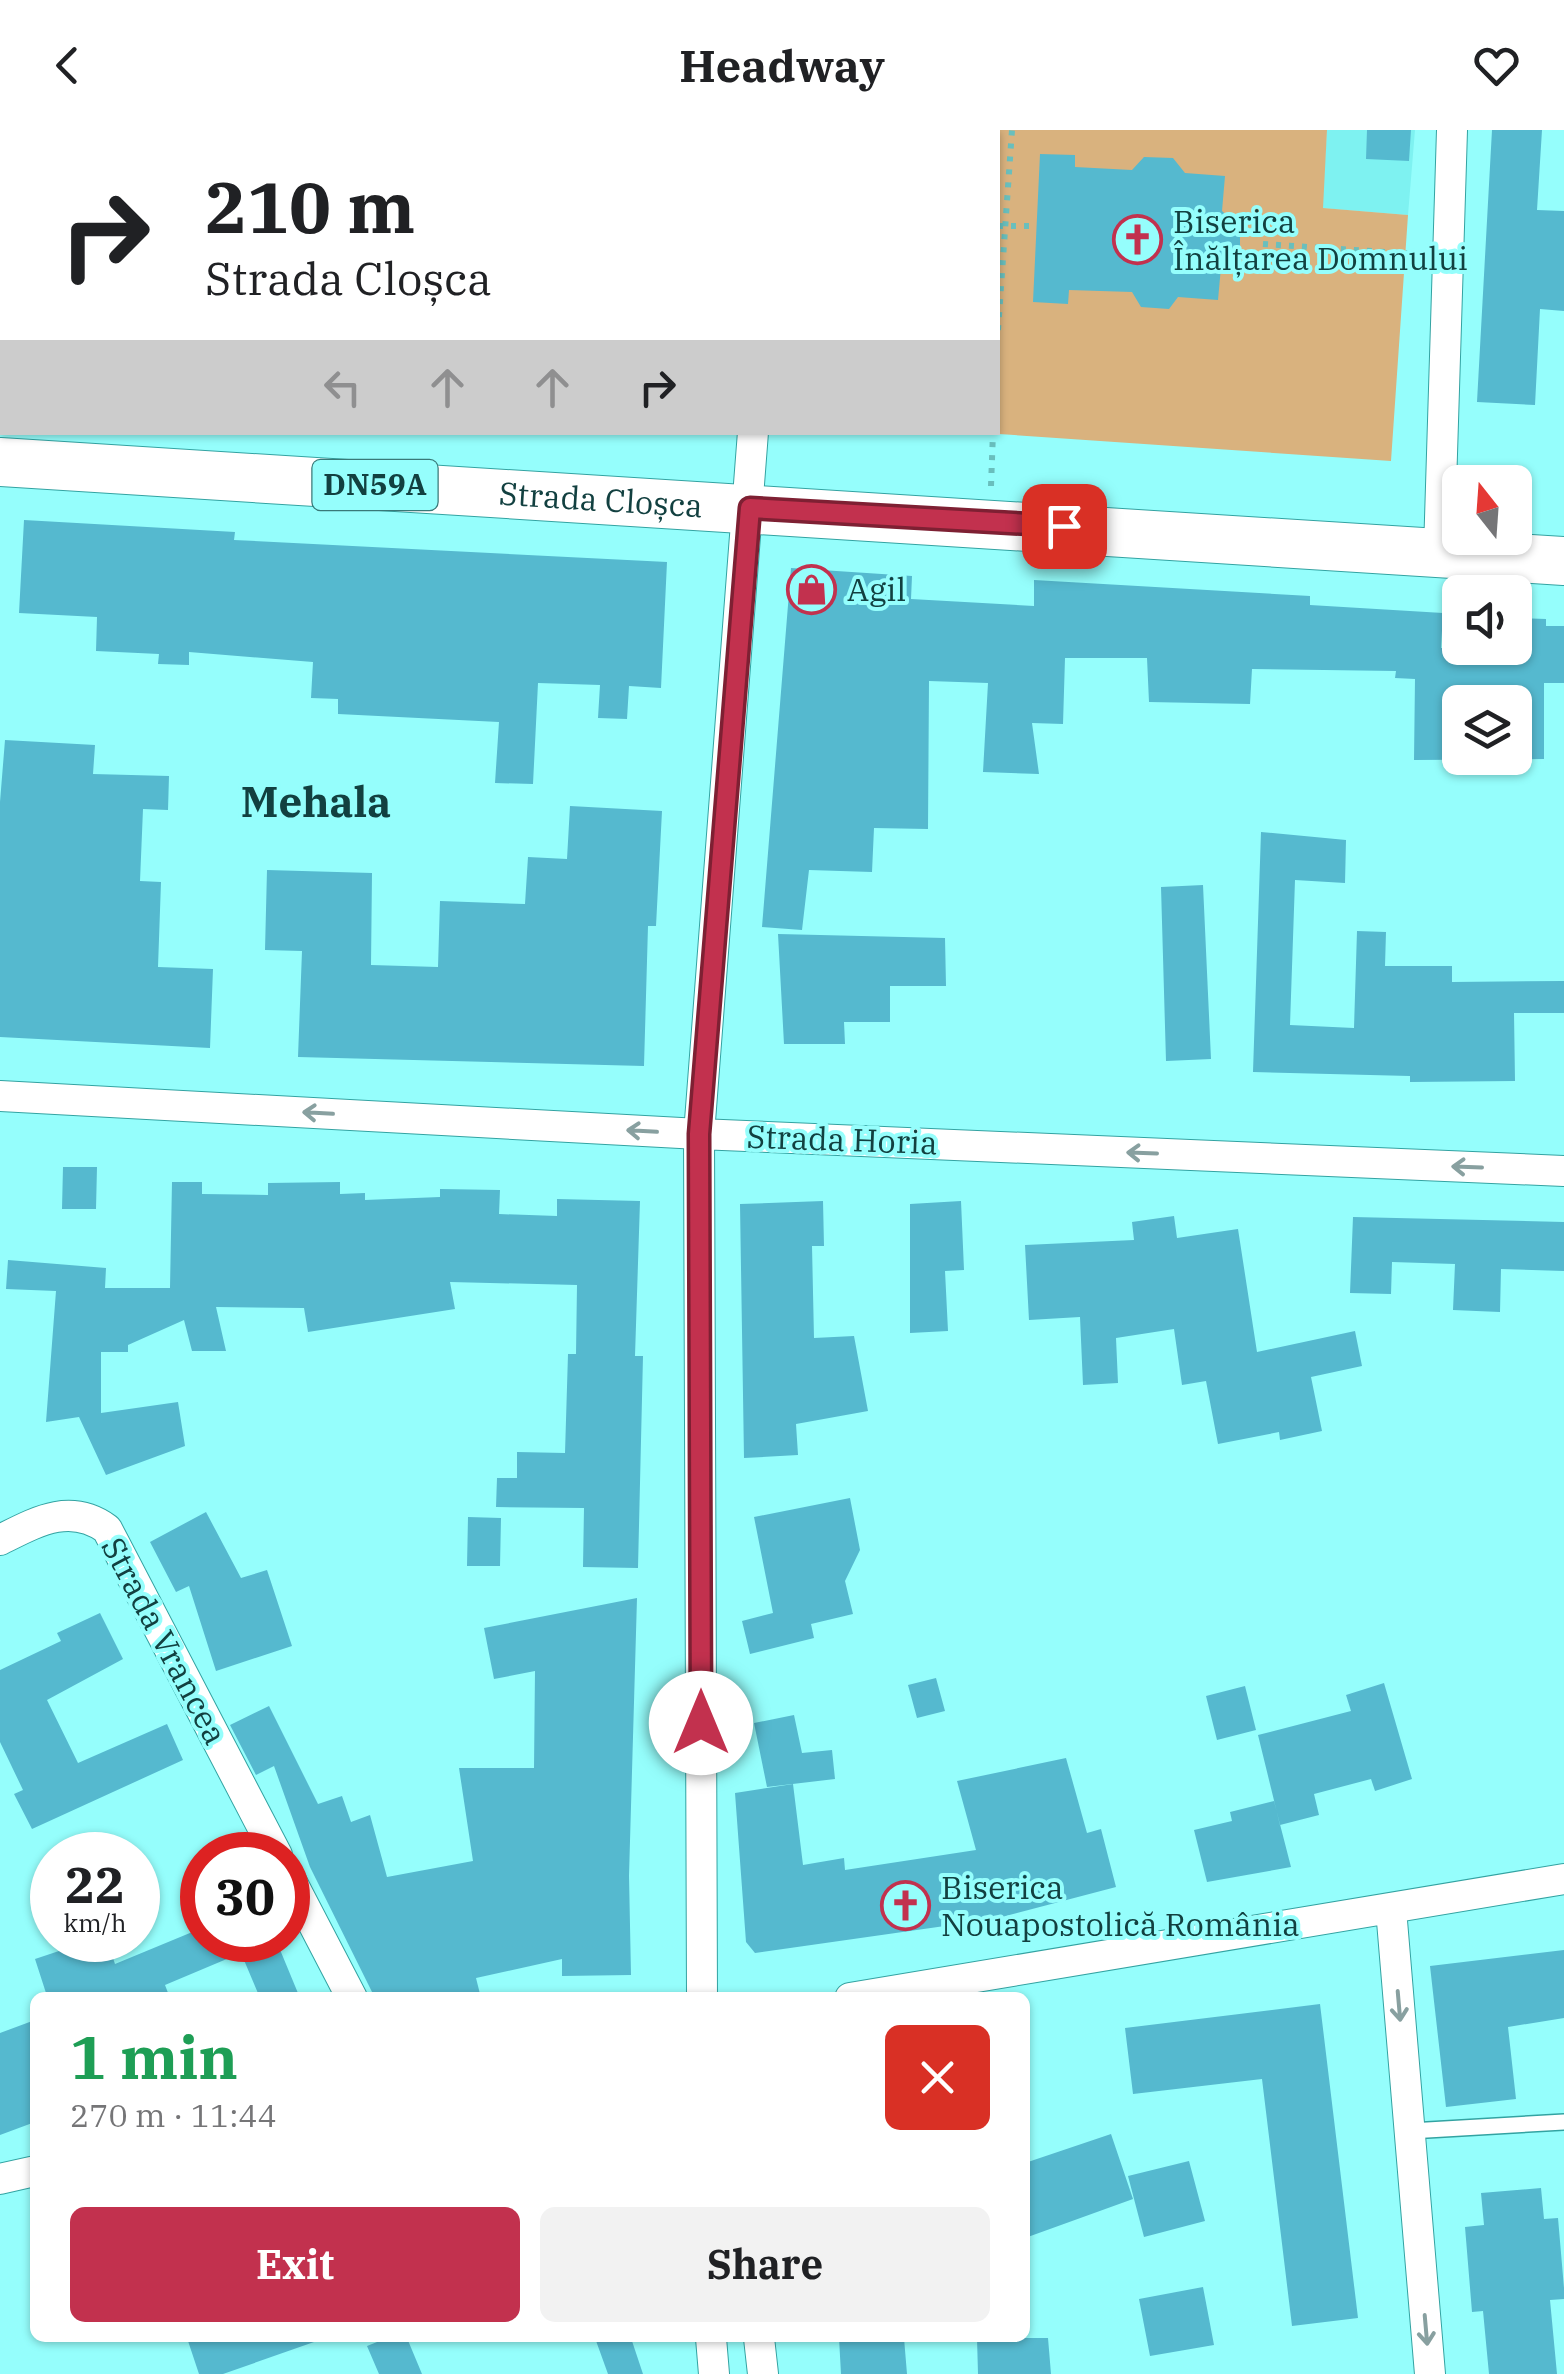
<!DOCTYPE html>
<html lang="en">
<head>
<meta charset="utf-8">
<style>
  body { margin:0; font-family:"IBM Plex Serif",serif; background:#f2f2f2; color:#202124; height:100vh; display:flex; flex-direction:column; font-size:38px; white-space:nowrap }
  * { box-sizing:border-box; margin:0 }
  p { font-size:32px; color:#757577 }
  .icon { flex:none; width:55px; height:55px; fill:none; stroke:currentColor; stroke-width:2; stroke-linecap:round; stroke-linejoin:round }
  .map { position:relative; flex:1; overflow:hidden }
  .side { position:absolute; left:30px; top:1862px; width:1000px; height:350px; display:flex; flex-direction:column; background:#fff; border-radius:15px; box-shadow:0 2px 8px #0004 }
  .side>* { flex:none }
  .hud { position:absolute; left:0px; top:0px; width:1000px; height:305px; box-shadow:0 2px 8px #0004; background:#fff; color:#202124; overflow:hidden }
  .needle { width:65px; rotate:343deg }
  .buttons { position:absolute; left:1442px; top:335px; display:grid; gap:20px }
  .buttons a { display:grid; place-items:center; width:90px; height:90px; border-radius:15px; background:#fff; box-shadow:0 2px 8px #0004; font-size:50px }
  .speed { position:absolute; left:30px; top:1702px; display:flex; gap:20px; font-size:50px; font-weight:700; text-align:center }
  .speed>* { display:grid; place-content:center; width:130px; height:130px; border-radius:50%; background:#fff; box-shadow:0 2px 8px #0004; line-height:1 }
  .speed small { font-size:25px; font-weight:400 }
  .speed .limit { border:15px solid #d22; background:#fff; color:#111 }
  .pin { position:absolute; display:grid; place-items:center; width:85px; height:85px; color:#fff; margin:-42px; border-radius:20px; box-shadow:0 5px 15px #0006 }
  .me { position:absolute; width:110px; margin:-55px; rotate:0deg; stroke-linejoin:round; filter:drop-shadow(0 0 8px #0008) }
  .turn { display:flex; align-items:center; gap:35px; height:210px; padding:0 40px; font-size:45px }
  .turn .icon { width:130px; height:130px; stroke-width:2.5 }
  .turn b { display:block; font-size:70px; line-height:85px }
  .lanes { display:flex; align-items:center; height:95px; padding:0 40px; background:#0003; justify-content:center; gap:50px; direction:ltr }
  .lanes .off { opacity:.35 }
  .round { display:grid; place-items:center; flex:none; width:105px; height:105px; border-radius:15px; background:#f2f2f2 }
  .head { display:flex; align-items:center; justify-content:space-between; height:170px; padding:0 40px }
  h1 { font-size:60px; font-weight:800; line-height:75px; color:#1e9e55 }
  .action { display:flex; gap:20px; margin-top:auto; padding:20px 40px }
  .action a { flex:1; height:115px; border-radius:15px; background:#c2314e; color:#fff; font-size:40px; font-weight:800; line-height:115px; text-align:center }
  .action a+a { background:#f2f2f2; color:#202124 }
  header { display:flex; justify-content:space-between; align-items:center; height:130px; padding:0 40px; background:#fff; font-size:45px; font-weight:800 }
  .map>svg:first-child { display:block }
  .built { fill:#7ef2f1 }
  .green { fill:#d9b27e }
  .building { fill:#55b9cf; fill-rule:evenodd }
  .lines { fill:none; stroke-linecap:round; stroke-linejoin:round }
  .lane-casing { stroke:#33a3a2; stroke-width:18 }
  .street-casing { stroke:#33a3a2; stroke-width:32 }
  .primary-casing { stroke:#33a3a2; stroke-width:50 }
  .path { stroke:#69bfbd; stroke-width:6; stroke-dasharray:5 8; stroke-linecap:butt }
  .lane { stroke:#fff; stroke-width:15 }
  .street { stroke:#fff; stroke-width:30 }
  .primary { stroke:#fff; stroke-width:48 }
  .oneway { stroke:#88a0a0 }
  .route-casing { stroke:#7e2033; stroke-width:25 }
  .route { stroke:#c2314e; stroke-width:18 }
  .labels { text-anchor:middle; stroke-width:8; stroke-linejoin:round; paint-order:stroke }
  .shield { fill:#95fefc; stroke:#397978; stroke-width:2.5 }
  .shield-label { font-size:30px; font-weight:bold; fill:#124040 }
  .poi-label { font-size:32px; fill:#124040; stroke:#95fefc; text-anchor:start }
  .street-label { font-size:32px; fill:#124040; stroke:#95fefc }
  .district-label { font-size:42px; font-weight:bold; fill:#124040; stroke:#95fefc }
</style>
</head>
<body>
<header><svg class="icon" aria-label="back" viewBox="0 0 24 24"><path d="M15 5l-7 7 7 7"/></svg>Headway<svg class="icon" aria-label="heart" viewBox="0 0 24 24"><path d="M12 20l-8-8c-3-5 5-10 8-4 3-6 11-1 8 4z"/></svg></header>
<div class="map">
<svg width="1564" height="2244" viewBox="0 0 1564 2244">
  <rect width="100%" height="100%" fill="#95fefc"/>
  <path class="built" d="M 251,0 L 683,0 L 250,2 Z
    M 1327,0 L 1415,0 L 1408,85 L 1322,78 Z"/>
  <path class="green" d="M 838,0 L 1327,0 L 1323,78 L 1408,85 L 1391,331 L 984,303 L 998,302 L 998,2 Z"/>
  <path class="building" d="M 1367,0 L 1411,0 L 1409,31 L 1366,29 Z
    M 1492,0 L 1542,0 L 1537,80 L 1564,81 L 1564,181 L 1540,179 L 1535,275 L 1477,272 Z
    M 1040,24 L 1075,25 L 1075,37 L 1132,40 L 1144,27 L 1173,28 L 1185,43 L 1225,46 L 1222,81 L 1240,97 L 1240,123 L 1221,137 L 1218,170 L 1178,167 L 1169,179 L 1141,177 L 1132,162 L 1069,160 L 1068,174 L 1033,172 Z
    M 24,390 L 235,402 L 234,410 L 667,432 L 661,558 L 629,556 L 627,589 L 598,588 L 600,555 L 538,553 L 533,654 L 495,653 L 499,592 L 338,584 L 338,569 L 311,568 L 313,532 L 189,522 L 189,535 L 158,534 L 159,524 L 96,521 L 97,487 L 19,483 Z
    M 791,438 L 912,446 L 911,469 L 1034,476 L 1034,450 L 1310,466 L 1310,475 L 1443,483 L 1441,518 L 1515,518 L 1515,488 L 1546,489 L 1546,496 L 1564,496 L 1564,553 L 1544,553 L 1544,629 L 1414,630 L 1415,549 L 1395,548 L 1396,541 L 1252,539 L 1250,574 L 1149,572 L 1147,528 L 1065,528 L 1063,594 L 1032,593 L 1039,644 L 983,642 L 988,553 L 929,551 L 928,699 L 874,698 L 872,742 L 809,740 L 802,800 L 762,797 ZM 1460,572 L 1515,572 L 1515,628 L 1460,628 Z
    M 5,610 L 95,615 L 93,644 L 169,646 L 168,680 L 143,679 L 140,751 L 161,752 L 158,837 L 213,839 L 210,918 L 0,907 L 0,672 Z
    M 570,676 L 662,681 L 656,796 L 648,796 L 644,936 L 298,927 L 302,821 L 265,820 L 267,740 L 372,743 L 371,835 L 438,837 L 440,771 L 525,774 L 528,727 L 567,729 Z
    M 1261,702 L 1346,710 L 1345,753 L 1295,750 L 1290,895 L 1354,898 L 1357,801 L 1386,802 L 1385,836 L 1452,836 L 1452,852 L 1564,851 L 1564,883 L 1514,883 L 1515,951 L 1410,952 L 1410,946 L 1253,942 Z
    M 1203,755 L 1211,929 L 1166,931 L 1161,757 Z
    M 778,804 L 945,808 L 946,856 L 890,856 L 890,892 L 844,892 L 845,914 L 784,914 Z
    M 63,1037 L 97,1037 L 96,1079 L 62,1079 Z
    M 172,1052 L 202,1052 L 202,1064 L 268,1065 L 268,1053 L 340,1052 L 340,1064 L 365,1063 L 365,1070 L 440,1067 L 440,1059 L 500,1060 L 499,1084 L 557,1086 L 557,1069 L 640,1071 L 635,1226 L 643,1226 L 638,1438 L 583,1437 L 584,1378 L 496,1377 L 497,1348 L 517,1348 L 517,1322 L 565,1323 L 568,1224 L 576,1224 L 577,1155 L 450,1152 L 455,1179 L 308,1202 L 304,1178 L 216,1177 L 226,1221 L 192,1221 L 184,1190 L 128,1215 L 128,1222 L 101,1222 L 101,1283 L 178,1272 L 185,1316 L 106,1345 L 79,1287 L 46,1292 L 56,1161 L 6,1159 L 8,1130 L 106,1138 L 105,1158 L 170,1158 Z
    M 823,1071 L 824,1116 L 812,1116 L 814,1208 L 854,1206 L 868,1281 L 796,1294 L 798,1325 L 744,1328 L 740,1074 Z
    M 961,1071 L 964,1140 L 945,1141 L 948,1201 L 910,1203 L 910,1074 Z
    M 1174,1086 L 1177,1108 L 1238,1099 L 1257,1222 L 1355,1201 L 1362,1236 L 1311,1247 L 1322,1301 L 1280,1310 L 1279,1302 L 1218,1314 L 1206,1251 L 1182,1255 L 1174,1199 L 1116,1208 L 1118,1253 L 1083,1255 L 1080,1187 L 1029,1190 L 1025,1115 L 1134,1110 L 1132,1092 Z
    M 1353,1087 L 1564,1092 L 1564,1141 L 1501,1139 L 1500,1182 L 1453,1180 L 1455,1134 L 1392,1132 L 1391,1164 L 1350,1163 Z
    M 850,1368 L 860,1420 L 845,1451 L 853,1484 L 811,1494 L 814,1508 L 750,1524 L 742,1491 L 773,1483 L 754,1387 Z
    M 206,1382 L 241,1448 L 267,1440 L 292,1516 L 216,1541 L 189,1456 L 176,1462 L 150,1412 Z
    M 468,1387 L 501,1388 L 500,1436 L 467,1436 Z
    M 637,1468 L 629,1746 L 631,1845 L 562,1846 L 562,1829 L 476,1848 L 481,1868 L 375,1868 L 310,1737 L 274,1636 L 256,1645 L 230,1595 L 269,1576 L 318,1674 L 342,1666 L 351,1692 L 370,1685 L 387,1747 L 473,1731 L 459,1638 L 534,1638 L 535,1541 L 494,1549 L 484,1498 Z
    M 100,1483 L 123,1529 L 47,1570 L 78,1633 L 167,1594 L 183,1630 L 32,1699 L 14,1664 L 23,1660 L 0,1612 L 0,1540 L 61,1511 L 57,1503 Z
    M 936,1548 L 945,1581 L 917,1588 L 908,1555 Z
    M 1384,1553 L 1412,1649 L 1375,1661 L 1371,1649 L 1314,1664 L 1319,1685 L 1280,1695 L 1258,1605 L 1351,1581 L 1346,1565 Z
    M 1245,1556 L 1256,1600 L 1217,1610 L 1206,1566 Z
    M 794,1585 L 802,1623 L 832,1620 L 835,1649 L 767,1657 L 754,1593 Z
    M 1066,1628 L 1087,1703 L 1101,1699 L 1116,1757 L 994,1789 L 755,1823 L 746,1812 L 735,1663 L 793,1654 L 803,1735 L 844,1728 L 845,1740 L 976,1720 L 957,1651 Z
    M 1274,1671 L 1291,1737 L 1207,1752 L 1194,1700 L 1232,1691 L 1230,1682 Z
    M 202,1798 L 202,1810 L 276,1810 L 300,1868 L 260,1868 L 241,1823 L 165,1855 L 170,1868 L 37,1868 L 46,1863 L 35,1829 L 92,1810 L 107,1810 L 115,1834 Z
    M 1564,1820 L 1564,1888 L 1508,1897 L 1516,1969 L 1446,1977 L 1430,1836 Z
    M 1320,1874 L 1358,2188 L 1292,2196 L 1262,1949 L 1133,1964 L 1125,1898 Z
    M 35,1890 L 35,1992 L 0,2005 L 0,1903 Z
    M 1111,2004 L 1133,2069 L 1025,2108 L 1025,2033 Z
    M 1189,2031 L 1205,2091 L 1144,2107 L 1128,2046 Z
    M 1541,2058 L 1544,2089 L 1558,2088 L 1564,2158 L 1564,2169 L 1550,2170 L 1557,2244 L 1489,2244 L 1483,2181 L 1472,2182 L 1465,2097 L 1484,2095 L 1481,2063 Z
    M 1203,2157 L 1214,2215 L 1150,2226 L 1139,2169 Z
    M 187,2208 L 314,2208 L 314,2212 L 223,2244 L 199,2244 Z
    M 387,2208 L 407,2208 L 422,2244 L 379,2244 L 367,2216 Z
    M 595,2208 L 631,2208 L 643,2244 L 608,2244 Z
    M 839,2208 L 904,2208 L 907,2244 L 841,2244 Z
    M 977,2208 L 1048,2208 L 1051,2244 L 978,2244 Z"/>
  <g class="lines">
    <defs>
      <path id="lane" d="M 1410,2001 L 1564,1992"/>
      <path id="street" d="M 766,2 L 766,0
        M 1439,421 L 1452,0
        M 0,966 L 699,1004 L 1564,1041
        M 0,1410 C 36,1392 70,1372 107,1399 L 277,1725
        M 288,1745 L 352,1868
        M 1391,1779 L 1430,2244
        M 702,1868 L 699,1004 L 753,302
        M 850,1868 L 1564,1749
        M 0,2049 L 35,2041
        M 711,2208 L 714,2244
        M 759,2208 L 763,2244"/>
      <g id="primary">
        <path id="s1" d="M 0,332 L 1564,431"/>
      </g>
    </defs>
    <use href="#lane" class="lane-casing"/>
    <use href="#street" class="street-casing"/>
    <use href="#primary" class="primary-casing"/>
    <path class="path" d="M 998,96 L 1037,96
      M 1263,114 L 1416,124
      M 998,200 L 1012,0
      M 991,356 L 993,302"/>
    <use href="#lane" class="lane"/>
    <use href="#street" class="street"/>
    <use href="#primary" class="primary"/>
  </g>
  <defs><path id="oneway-shaft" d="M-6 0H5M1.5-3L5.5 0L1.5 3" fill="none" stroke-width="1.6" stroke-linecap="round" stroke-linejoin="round" transform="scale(2.5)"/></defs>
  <g class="oneway">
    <use href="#oneway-shaft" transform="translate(318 983) rotate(-177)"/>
    <use href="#oneway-shaft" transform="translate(642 1001) rotate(-177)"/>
    <use href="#oneway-shaft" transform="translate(1142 1023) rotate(-178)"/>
    <use href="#oneway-shaft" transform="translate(1467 1037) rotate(-178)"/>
    <use href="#oneway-shaft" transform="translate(1399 1876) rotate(85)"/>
    <use href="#oneway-shaft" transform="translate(1426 2200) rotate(85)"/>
  </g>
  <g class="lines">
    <defs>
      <path id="route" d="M 701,1593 L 699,1004 L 750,378 L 1064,396"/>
    </defs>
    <use href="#route" class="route-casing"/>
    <use href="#route" class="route"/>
  </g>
  <defs>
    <symbol id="church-ring" viewBox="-11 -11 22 22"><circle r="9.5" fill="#95fefc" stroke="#c2314e" stroke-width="1.5"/><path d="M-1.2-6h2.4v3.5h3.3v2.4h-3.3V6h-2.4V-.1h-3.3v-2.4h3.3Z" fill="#c2314e"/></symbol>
    <symbol id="shop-ring" viewBox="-11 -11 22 22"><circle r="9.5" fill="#95fefc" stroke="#c2314e" stroke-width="1.5"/><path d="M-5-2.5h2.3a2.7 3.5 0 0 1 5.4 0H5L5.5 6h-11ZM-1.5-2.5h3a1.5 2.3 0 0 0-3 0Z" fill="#c2314e"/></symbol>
  </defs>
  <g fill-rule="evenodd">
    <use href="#church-ring" x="1110" y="82" width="55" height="55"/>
    <use href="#shop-ring" x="784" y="432" width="55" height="55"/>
    <use href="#church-ring" x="878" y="1748" width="55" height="55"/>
  </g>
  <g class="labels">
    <rect class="shield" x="312.5" y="330" width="125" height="50" rx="8"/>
    <g class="shield-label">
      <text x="375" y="365">DN59A</text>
    </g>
    <g class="poi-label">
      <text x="1173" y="103">Biserica<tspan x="1173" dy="37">Înălțarea Domnului</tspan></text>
      <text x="847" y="471">Agil</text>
      <text x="941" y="1769">Biserica<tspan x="941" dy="37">Nouapostolică România</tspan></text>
    </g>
    <g class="street-label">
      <text dy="11" stroke="none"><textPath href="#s1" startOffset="602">Strada Cloșca</textPath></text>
      <text transform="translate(842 1010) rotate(2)" y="11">Strada Horia</text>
      <text transform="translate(164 1511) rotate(62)" y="11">Strada Vrancea</text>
    </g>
    <g class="district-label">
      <text x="316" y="687">Mehala</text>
    </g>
  </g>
</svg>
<div class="buttons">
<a><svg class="needle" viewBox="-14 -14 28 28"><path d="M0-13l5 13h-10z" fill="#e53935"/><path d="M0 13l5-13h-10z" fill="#757577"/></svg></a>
<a><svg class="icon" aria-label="sound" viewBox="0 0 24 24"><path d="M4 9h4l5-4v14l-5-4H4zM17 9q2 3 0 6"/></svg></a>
<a><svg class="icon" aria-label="layers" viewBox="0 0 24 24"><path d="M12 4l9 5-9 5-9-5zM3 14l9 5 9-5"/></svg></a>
</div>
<div class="speed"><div>22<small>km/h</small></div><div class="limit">30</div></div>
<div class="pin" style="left:1064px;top:396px;background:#d93025"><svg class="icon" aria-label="arrive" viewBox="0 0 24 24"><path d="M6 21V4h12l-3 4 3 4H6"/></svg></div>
<svg class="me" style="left:701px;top:1593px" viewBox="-20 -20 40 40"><circle r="19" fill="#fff"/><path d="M0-13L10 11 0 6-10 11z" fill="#c2314e"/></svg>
<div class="hud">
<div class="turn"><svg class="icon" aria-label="right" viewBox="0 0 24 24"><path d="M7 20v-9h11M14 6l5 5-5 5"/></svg><div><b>210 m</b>Strada Cloșca</div></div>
<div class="lanes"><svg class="icon off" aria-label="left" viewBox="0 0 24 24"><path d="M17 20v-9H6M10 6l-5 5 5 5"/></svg><svg class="icon off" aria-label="ahead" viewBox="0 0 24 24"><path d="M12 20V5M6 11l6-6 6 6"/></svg><svg class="icon off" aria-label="ahead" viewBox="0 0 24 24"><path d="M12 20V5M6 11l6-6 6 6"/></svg><svg class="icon" aria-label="right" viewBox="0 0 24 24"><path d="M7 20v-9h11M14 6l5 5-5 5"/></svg></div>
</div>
<section class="side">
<div class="head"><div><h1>1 min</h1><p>270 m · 11:44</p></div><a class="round" style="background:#d93025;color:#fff"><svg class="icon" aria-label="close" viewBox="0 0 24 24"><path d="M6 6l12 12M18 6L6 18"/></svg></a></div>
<div class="action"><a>Exit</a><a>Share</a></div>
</section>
</div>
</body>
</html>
